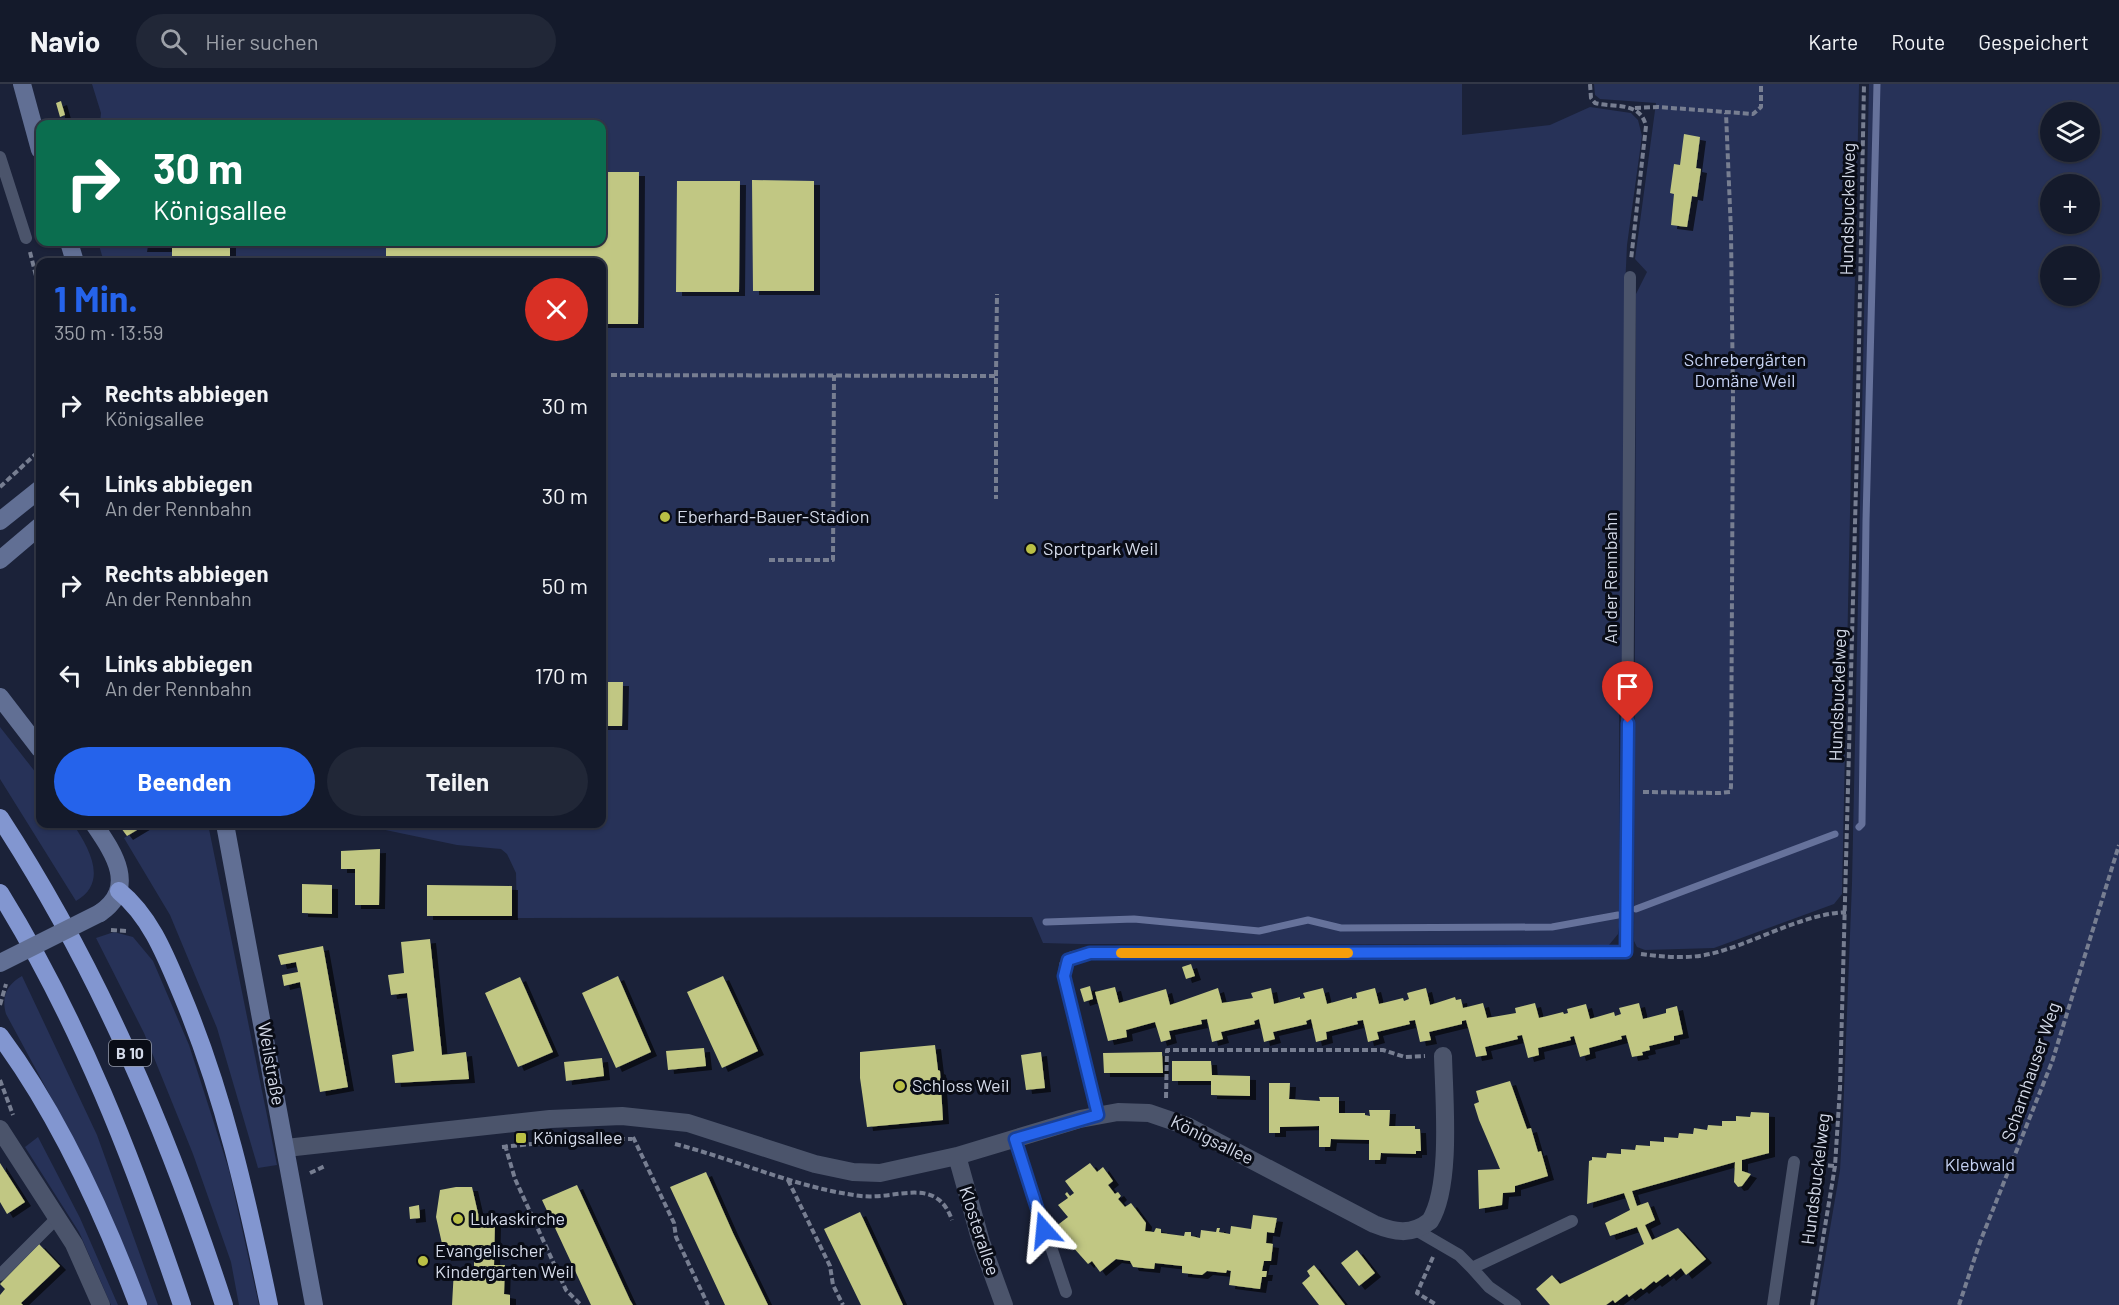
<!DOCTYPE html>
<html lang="de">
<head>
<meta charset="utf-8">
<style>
  body { margin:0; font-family:Barlow,sans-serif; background:#212737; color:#f1f3f6; height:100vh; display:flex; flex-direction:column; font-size:22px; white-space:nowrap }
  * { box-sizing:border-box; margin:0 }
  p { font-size:20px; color:#9da1a9 }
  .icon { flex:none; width:33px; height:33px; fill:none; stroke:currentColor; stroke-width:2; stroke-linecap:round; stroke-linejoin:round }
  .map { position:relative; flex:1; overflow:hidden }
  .panel { position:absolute; left:36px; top:174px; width:570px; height:570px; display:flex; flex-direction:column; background:#141a2b; border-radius:12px; box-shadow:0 2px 4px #0004,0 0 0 2px #333847 }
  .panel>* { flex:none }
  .guide { position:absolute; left:36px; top:36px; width:570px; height:126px; border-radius:12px; box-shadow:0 2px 4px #0004,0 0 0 2px #333847; background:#0b6e4f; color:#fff; overflow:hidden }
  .controls { position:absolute; left:2040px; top:18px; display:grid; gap:12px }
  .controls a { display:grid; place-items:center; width:60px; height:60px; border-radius:50%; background:#141a2b; box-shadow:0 2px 4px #0004,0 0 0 2px #333847; font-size:30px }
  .pin { position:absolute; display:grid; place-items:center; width:51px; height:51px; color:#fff; margin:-62px -26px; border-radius:50% 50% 50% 0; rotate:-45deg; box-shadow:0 0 6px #0007 }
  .pin .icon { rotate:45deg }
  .me { position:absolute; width:66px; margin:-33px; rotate:342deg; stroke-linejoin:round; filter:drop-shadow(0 0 4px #0008) }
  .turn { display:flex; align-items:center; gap:21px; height:126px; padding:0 18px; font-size:27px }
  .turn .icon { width:78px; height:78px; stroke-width:2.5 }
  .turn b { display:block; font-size:42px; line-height:51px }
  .round { display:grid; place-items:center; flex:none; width:63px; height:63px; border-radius:32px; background:#212737 }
  .headline { display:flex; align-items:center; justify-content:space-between; height:102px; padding:0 18px }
  h1 { font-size:36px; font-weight:700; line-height:45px; color:#2563eb }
  .primary-button { display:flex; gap:12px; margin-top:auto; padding:12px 18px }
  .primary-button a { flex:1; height:69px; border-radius:36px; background:#2563eb; color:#fff; font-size:24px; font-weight:700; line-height:69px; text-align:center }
  .primary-button a+a { background:#212737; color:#f1f3f6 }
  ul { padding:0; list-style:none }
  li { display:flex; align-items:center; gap:18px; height:90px; padding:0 18px }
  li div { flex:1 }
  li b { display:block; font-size:22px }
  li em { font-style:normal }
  header { display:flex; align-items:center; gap:36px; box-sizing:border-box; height:84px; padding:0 30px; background:#141a2b; border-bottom:2px solid #333847 }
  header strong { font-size:28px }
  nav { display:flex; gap:33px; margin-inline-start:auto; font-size:21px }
  .search { width:420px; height:54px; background:#212737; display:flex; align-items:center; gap:15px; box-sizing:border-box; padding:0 21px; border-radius:33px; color:#9da1a9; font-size:22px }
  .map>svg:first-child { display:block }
  .green { fill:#273258; fill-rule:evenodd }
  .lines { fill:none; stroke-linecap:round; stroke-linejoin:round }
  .stream { stroke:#66729b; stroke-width:7 }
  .building { fill:#c1c783; filter:url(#shadow) }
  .path { stroke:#777e91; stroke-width:4; stroke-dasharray:6 3; stroke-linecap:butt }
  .lane { stroke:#4b546b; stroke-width:12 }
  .street { stroke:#4b546b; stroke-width:18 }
  .secondary { stroke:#616f94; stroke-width:18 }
  .highway { stroke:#8296d0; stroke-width:18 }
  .secondary-bridge { stroke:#616f94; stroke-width:18 }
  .route-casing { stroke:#184099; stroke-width:15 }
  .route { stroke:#2563eb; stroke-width:10 }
  .slow { stroke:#f59e0b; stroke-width:10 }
  .poi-dot { fill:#bac045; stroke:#090c16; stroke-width:2 }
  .labels { text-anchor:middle; stroke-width:6; stroke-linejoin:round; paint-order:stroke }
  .shield { fill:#090c16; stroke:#979caa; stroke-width:1.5 }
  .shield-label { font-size:16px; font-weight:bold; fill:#d4dae9 }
  .street-label { font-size:18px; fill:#d4dae9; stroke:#090c16 }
  .park-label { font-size:18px; fill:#c6d2f3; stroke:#090c16 }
  .poi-label { font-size:18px; fill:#d4dae9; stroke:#090c16; text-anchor:start }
</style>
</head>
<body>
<header>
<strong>Navio</strong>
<div class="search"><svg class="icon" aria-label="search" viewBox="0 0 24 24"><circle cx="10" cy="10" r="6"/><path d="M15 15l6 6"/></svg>Hier suchen</div>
<nav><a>Karte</a><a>Route</a><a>Gespeichert</a></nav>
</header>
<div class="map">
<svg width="2119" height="1221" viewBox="0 0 2119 1221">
  <defs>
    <filter id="shadow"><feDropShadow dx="6" dy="4" stdDeviation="0" flood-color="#0009"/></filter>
  </defs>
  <rect width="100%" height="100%" fill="#1b2239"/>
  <path class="green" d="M 92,0 L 1462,0 L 1462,51 L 1550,41 L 1590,23 L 1631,29 L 1638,36 L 1642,52 L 1627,161 L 1625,204 L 1623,615 L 1619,622 L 1620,836 L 1618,850 L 1609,861 L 1080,860 L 1043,859 L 1032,833 L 517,834 L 516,789 L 507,770 L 501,765 L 457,761 L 376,744 L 309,740 L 602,740 L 602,178 L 104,178 L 98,158 L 602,158 L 602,40 L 100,40 L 101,29 Z
    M 1594,0 L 1859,0 L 1842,810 L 1834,820 L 1714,864 L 1645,866 L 1637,863 L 1634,857 L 1636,210 L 1647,188 L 1635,175 L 1656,19 L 1600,15 L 1595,11 Z
    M 1869,0 L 2119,0 L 2119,1221 L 1817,1221 L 1840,1086 L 1843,1033 L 1852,799 ZM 2050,28 L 2090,28 L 2090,68 L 2050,68 ZM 2050,100 L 2090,100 L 2090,140 L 2050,140 ZM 2050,172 L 2090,172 L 2090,212 L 2050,212 Z
    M 0,643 L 40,694 L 40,740 L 73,740 C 89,764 109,798 76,817 L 0,695 Z
    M 147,740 L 208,740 L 277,1081 L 258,1084 L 217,944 L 170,831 L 124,754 Z
    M 114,848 L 133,853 L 153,877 L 189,961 L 229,1086 L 259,1221 L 239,1221 L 231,1178 L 193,1070 L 144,949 L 96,854 Z
    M 22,892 L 97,1051 L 158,1221 L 147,1221 L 73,1054 L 6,930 C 1,913 7,900 22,892 Z
    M 38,1053 L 80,1134 L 118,1221 L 111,1221 L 79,1148 L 25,1063 Z"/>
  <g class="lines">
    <path class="stream" d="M 1859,743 L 1862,740 L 1866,437 L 1877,0
      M 1636,825 L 1835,750
      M 1046,838 L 1134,835 L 1259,847 L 1308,836 L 1341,844 L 1552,843 L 1618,831"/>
  </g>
  <path class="building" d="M 61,17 L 65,31 L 60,33 L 56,19 Z
    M 1684,50 L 1700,53 L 1696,84 L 1701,85 L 1697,113 L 1692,112 L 1687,143 L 1671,141 L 1674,110 L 1670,109 L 1674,80 L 1680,81 Z
    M 602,88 L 639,88 L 638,240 L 602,240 L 602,178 L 386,178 L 386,158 L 602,158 Z
    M 752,96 L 814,97 L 814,207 L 753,207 Z
    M 677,97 L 740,97 L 739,208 L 676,208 Z
    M 142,158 L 230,158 L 230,178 L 172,178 L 172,161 L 165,164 L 141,164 Z
    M 602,598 L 623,598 L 622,642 L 602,642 Z
    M 118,740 L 147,740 L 127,752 Z
    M 380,765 L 379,821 L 355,821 L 355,785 L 341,785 L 341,767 Z
    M 302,800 L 332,801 L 332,830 L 302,829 Z
    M 427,801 L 512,802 L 512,832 L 427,832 Z
    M 430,855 L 442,971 L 466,968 L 469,995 L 395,999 L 392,971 L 414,967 L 407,909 L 391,911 L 388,891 L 404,889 L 401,858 Z
    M 323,862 L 348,1003 L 320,1008 L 300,898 L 284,902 L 282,891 L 298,888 L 296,878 L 281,881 L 278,871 Z
    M 1191,880 L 1195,892 L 1186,895 L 1182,883 Z
    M 618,892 L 651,968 L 616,984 L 582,909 Z
    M 723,892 L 758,967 L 722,984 L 687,908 Z
    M 520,893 L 553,968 L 518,983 L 485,909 Z
    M 1090,902 L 1093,915 L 1084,918 L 1080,905 Z
    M 1115,903 L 1119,919 L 1166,905 L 1170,921 L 1218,904 L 1222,919 L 1253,914 L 1251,909 L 1271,904 L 1274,920 L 1300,913 L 1300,915 L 1305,914 L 1303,909 L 1323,904 L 1327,920 L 1352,913 L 1352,915 L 1357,914 L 1356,909 L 1375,904 L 1379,920 L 1403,914 L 1404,917 L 1409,915 L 1407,909 L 1426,904 L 1430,921 L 1455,913 L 1456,916 L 1461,915 L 1463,924 L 1483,919 L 1487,934 L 1516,929 L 1515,924 L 1535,919 L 1539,934 L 1563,928 L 1564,930 L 1568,929 L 1567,925 L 1586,920 L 1590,935 L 1614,928 L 1615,932 L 1621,930 L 1619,924 L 1639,919 L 1643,935 L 1666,929 L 1666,925 L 1677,922 L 1683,950 L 1674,952 L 1674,956 L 1649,962 L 1650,966 L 1642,968 L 1643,971 L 1632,973 L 1626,951 L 1621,952 L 1622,955 L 1589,964 L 1590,970 L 1580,973 L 1574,952 L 1570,953 L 1571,956 L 1538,964 L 1539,971 L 1528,974 L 1522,951 L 1517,952 L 1518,955 L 1485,963 L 1487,971 L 1476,973 L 1466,936 L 1462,937 L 1462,940 L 1429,948 L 1431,956 L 1420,958 L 1415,936 L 1409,937 L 1410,940 L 1377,948 L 1379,955 L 1368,958 L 1363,936 L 1357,937 L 1358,940 L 1326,948 L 1327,955 L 1316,958 L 1311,935 L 1306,937 L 1307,940 L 1273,948 L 1275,955 L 1264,958 L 1259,935 L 1254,937 L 1255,940 L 1221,948 L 1223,955 L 1212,958 L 1207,935 L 1201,936 L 1202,940 L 1169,947 L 1171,955 L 1161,958 L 1155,938 L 1126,946 L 1127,953 L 1108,957 L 1095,908 Z
    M 935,961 L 938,986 L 940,987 L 943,1036 L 867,1043 L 860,994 L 860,968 Z
    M 704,964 L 706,982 L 668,986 L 666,967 Z
    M 1041,968 L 1045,1004 L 1026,1006 L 1021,971 Z
    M 1162,968 L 1163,989 L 1104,989 L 1103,969 Z
    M 602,974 L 604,992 L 566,997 L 564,978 Z
    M 1172,977 L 1211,977 L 1212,991 L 1250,992 L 1250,1012 L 1211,1011 L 1211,997 L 1172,997 Z
    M 1510,997 L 1527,1045 L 1531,1044 L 1538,1068 L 1541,1067 L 1548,1092 L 1515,1102 L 1515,1108 L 1503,1109 L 1502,1121 L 1479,1125 L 1478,1086 L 1500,1085 L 1479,1036 L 1474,1020 L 1479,1018 L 1476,1007 Z
    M 1269,999 L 1290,999 L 1289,1015 L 1320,1017 L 1319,1013 L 1339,1013 L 1339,1029 L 1365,1029 L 1365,1031 L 1370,1032 L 1369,1026 L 1390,1026 L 1389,1042 L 1415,1042 L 1415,1045 L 1420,1045 L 1421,1067 L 1416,1067 L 1416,1070 L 1381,1069 L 1380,1076 L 1369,1076 L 1369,1056 L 1331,1055 L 1330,1063 L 1319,1063 L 1319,1042 L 1280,1043 L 1280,1049 L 1269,1049 Z
    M 1751,1028 L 1769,1029 L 1769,1069 L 1742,1076 L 1742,1087 L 1751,1090 L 1742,1102 L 1738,1103 L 1734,1098 L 1735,1078 L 1632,1107 L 1637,1122 L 1648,1118 L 1655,1136 L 1645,1141 L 1652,1156 L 1678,1144 L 1706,1175 L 1686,1191 L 1681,1184 L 1670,1193 L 1668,1190 L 1656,1199 L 1654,1197 L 1643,1206 L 1641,1204 L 1629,1213 L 1627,1210 L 1615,1219 L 1613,1216 L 1606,1221 L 1550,1221 L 1536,1205 L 1552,1191 L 1560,1200 L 1644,1160 L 1637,1143 L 1610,1152 L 1605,1139 L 1630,1126 L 1624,1109 L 1587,1120 L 1589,1077 L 1592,1076 L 1592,1073 L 1606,1074 L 1607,1069 L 1621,1070 L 1621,1065 L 1635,1066 L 1636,1061 L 1650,1062 L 1650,1057 L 1664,1058 L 1664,1053 L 1678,1054 L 1679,1049 L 1693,1050 L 1694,1044 L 1707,1046 L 1708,1041 L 1722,1042 L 1722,1037 L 1736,1037 L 1736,1032 L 1750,1033 Z
    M 0,1079 L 25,1118 L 7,1130 L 0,1118 Z
    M 1090,1079 L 1097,1088 L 1103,1083 L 1113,1097 L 1108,1101 L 1115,1110 L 1118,1108 L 1121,1112 L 1118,1115 L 1125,1123 L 1131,1119 L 1146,1139 L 1145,1147 L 1154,1148 L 1156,1144 L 1161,1145 L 1161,1149 L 1184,1152 L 1185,1148 L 1191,1148 L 1191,1152 L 1200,1154 L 1201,1146 L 1216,1148 L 1217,1144 L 1220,1144 L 1219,1148 L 1230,1150 L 1231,1142 L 1251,1145 L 1253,1131 L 1277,1134 L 1274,1149 L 1267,1148 L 1266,1159 L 1273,1160 L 1271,1177 L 1264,1177 L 1262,1187 L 1267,1187 L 1266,1193 L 1262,1193 L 1260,1205 L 1229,1201 L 1231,1187 L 1227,1186 L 1226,1189 L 1207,1187 L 1202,1191 L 1182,1189 L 1182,1182 L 1155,1179 L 1154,1185 L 1133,1183 L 1130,1177 L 1116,1175 L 1100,1188 L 1092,1177 L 1088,1180 L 1055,1143 L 1068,1133 L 1058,1121 L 1068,1114 L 1065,1110 L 1067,1108 L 1070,1112 L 1074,1109 L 1065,1097 Z
    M 706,1088 L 733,1149 L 768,1221 L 725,1221 L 670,1103 Z
    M 577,1101 L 630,1216 L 633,1221 L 591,1221 L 542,1116 Z
    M 456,1103 L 472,1103 L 480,1138 L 495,1138 L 494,1181 L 505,1181 L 504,1210 L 510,1211 L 510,1221 L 452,1221 L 454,1185 L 474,1186 L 474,1172 L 445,1173 L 436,1133 L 440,1106 Z
    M 419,1121 L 420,1134 L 410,1135 L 409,1123 Z
    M 860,1128 L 890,1193 L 903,1221 L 861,1221 L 824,1145 Z
    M 39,1160 L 60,1182 L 21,1219 L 23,1221 L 0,1221 L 0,1211 L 5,1205 L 0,1200 Z
    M 1357,1166 L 1375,1189 L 1359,1202 L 1341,1179 Z
    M 1314,1181 L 1318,1186 L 1345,1221 L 1319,1221 L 1302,1199 L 1310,1192 L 1307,1187 Z"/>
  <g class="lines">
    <path class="path" d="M 1590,0 L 1591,14 L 1595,19 C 1615,24 1640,17 1646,42 L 1631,176
      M 1635,24 L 1658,23 L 1753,30 L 1761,23 L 1761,0
      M 30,168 L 40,208
      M 602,291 L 996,292 L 996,415
      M 996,292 L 997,210
      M 0,403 L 40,366
      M 769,476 L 833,476 L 834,291
      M 1643,708 L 1720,709 L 1730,708 L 1731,703 L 1733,313 L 1731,148 L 1726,29
      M 111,846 L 127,847
      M 1641,870 C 1663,873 1688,875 1710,870 C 1756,859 1798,831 1846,828
      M 0,921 L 6,900
      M 0,996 L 13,1031
      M 1166,1014 L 1167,966 L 1383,966 L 1405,973 L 1425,972
      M 633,1053 L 674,1139 L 676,1153 L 708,1221
      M 610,1055 L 632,1055
      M 675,1060 C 738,1076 796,1104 861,1112 C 897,1116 936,1091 952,1136
      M 505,1061 L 515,1095 L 566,1206 L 581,1221
      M 502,1063 L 572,1056
      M 1810,1080 L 1835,1082
      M 310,1089 L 325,1082
      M 788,1096 L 830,1182 L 833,1201 L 843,1221
      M 1433,1173 L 1417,1209 L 1437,1221
      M 1812,1221 L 1835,1082 L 1840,1004 L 1857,365 L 1864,0
      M 1959,1221 L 1980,1158 L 2052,978 L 2119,761"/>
    <path class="lane" d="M 0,73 L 26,154
      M 1098,1031 L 1064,892 L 1065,881 L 1072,873 L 1090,869 L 1626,869 L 1630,193
      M 1015,1055 L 1066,1208
      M 1416,1146 L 1459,1171 L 1472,1184 L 1572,1137
      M 1472,1184 L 1489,1203 L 1515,1221
      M 0,1191 L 58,1133
      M 1773,1221 L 1794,1078"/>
    <path class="street" d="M 0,1045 L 74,1160 L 101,1221
      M 286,1064 L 550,1035 L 622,1032 L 688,1039 L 815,1080 L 853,1088 L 880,1089 L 957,1072 L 1080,1035 L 1118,1028 L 1149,1029 L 1187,1042 L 1374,1140 C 1394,1148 1411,1152 1430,1137 C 1452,1102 1444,1014 1443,972
      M 957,1072 L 981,1158 L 1004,1221"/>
    <path class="secondary" d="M 22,0 L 40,66
      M 69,158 L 75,178
      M 0,437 L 40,405
      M 0,476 L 40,442
      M 0,613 L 40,665
      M 94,740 C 113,768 138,803 100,829
      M 225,740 L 314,1221"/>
    <path class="highway" d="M 0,734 C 99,886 168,1049 224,1221
      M 119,807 C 151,833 166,873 182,911 C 224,1011 247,1115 269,1221
      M 0,809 C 80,938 134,1078 182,1221
      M 0,952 C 58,1030 104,1131 138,1221"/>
    <path class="secondary-bridge" d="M 0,879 L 100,829"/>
  </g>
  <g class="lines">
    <defs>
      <path id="route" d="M 1044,1146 L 1015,1055 L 1098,1031 L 1064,892 L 1068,876 L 1090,869 L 1626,868 L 1628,639"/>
    </defs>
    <use href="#route" class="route-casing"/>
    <use href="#route" class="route"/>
    <path class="slow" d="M 1121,869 L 1348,869"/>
  </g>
  <g class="poi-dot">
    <circle cx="665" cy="433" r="6"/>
    <circle cx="1031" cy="465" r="6"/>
    <circle cx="900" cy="1002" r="6"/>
    <rect x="515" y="1048" width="12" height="12" rx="3"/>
    <circle cx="458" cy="1135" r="6"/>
    <circle cx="423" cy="1177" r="6"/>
  </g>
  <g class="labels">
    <rect class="shield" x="109" y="956" width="42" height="26" rx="4.5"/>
    <g class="shield-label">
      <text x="130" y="975">B 10</text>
    </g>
    <g class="street-label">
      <text transform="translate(1848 125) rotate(-89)" y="6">Hundsbuckelweg</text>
      <text transform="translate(1611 494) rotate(-90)" y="6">An der Rennbahn</text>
      <text transform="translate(1838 611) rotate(-88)" y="6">Hundsbuckelweg</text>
      <text transform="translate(271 980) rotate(80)" y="6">Weilstraße</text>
      <text transform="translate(2031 988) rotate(-71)" y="6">Scharnhauser Weg</text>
      <text transform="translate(1212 1056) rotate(26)" y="6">Königsallee</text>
      <text transform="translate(1816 1095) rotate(-83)" y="6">Hundsbuckelweg</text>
      <text transform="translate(979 1147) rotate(72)" y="6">Klosterallee</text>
    </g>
    <g class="park-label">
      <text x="1745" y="282">Schrebergärten<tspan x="1745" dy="21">Domäne Weil</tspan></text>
      <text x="1980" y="1087">Klebwald</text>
    </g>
    <g class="poi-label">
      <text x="677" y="439">Eberhard-Bauer-Stadion</text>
      <text x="1043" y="471">Sportpark Weil</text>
      <text x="912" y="1008">Schloss Weil</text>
      <text x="533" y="1060">Königsallee</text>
      <text x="470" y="1141">Lukaskirche</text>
      <text x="435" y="1173">Evangelischer<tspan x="435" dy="21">Kindergarten Weil</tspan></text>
    </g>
  </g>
</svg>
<div class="controls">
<a><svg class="icon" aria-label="layers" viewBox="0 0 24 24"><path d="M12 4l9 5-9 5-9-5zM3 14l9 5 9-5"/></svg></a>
<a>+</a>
<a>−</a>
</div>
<div class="pin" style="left:1628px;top:639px;background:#d93025"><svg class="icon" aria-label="arrive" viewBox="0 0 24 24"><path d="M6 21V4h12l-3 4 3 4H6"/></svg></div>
<svg class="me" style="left:1044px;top:1146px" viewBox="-20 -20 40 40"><path d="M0-17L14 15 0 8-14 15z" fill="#2563eb" stroke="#fff" stroke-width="4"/></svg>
<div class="guide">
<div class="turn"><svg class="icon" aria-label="right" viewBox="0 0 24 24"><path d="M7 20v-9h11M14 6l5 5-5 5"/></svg><div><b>30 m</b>Königsallee</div></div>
</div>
<section class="panel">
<div class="headline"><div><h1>1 Min.</h1><p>350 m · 13:59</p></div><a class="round" style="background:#d93025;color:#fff"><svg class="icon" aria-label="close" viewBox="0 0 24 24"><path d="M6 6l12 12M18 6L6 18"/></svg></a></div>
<ul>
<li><svg class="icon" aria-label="right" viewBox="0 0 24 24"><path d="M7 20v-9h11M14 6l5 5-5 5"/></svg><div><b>Rechts abbiegen</b><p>Königsallee</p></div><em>30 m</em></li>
<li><svg class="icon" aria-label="left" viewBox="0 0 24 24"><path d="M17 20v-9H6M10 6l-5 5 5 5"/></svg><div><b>Links abbiegen</b><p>An der Rennbahn</p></div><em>30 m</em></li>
<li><svg class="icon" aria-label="right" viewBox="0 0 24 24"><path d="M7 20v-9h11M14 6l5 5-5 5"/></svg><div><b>Rechts abbiegen</b><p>An der Rennbahn</p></div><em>50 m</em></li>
<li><svg class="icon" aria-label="left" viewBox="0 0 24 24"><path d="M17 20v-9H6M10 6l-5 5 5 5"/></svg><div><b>Links abbiegen</b><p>An der Rennbahn</p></div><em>170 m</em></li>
</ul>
<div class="primary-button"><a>Beenden</a><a>Teilen</a></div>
</section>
</div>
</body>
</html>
